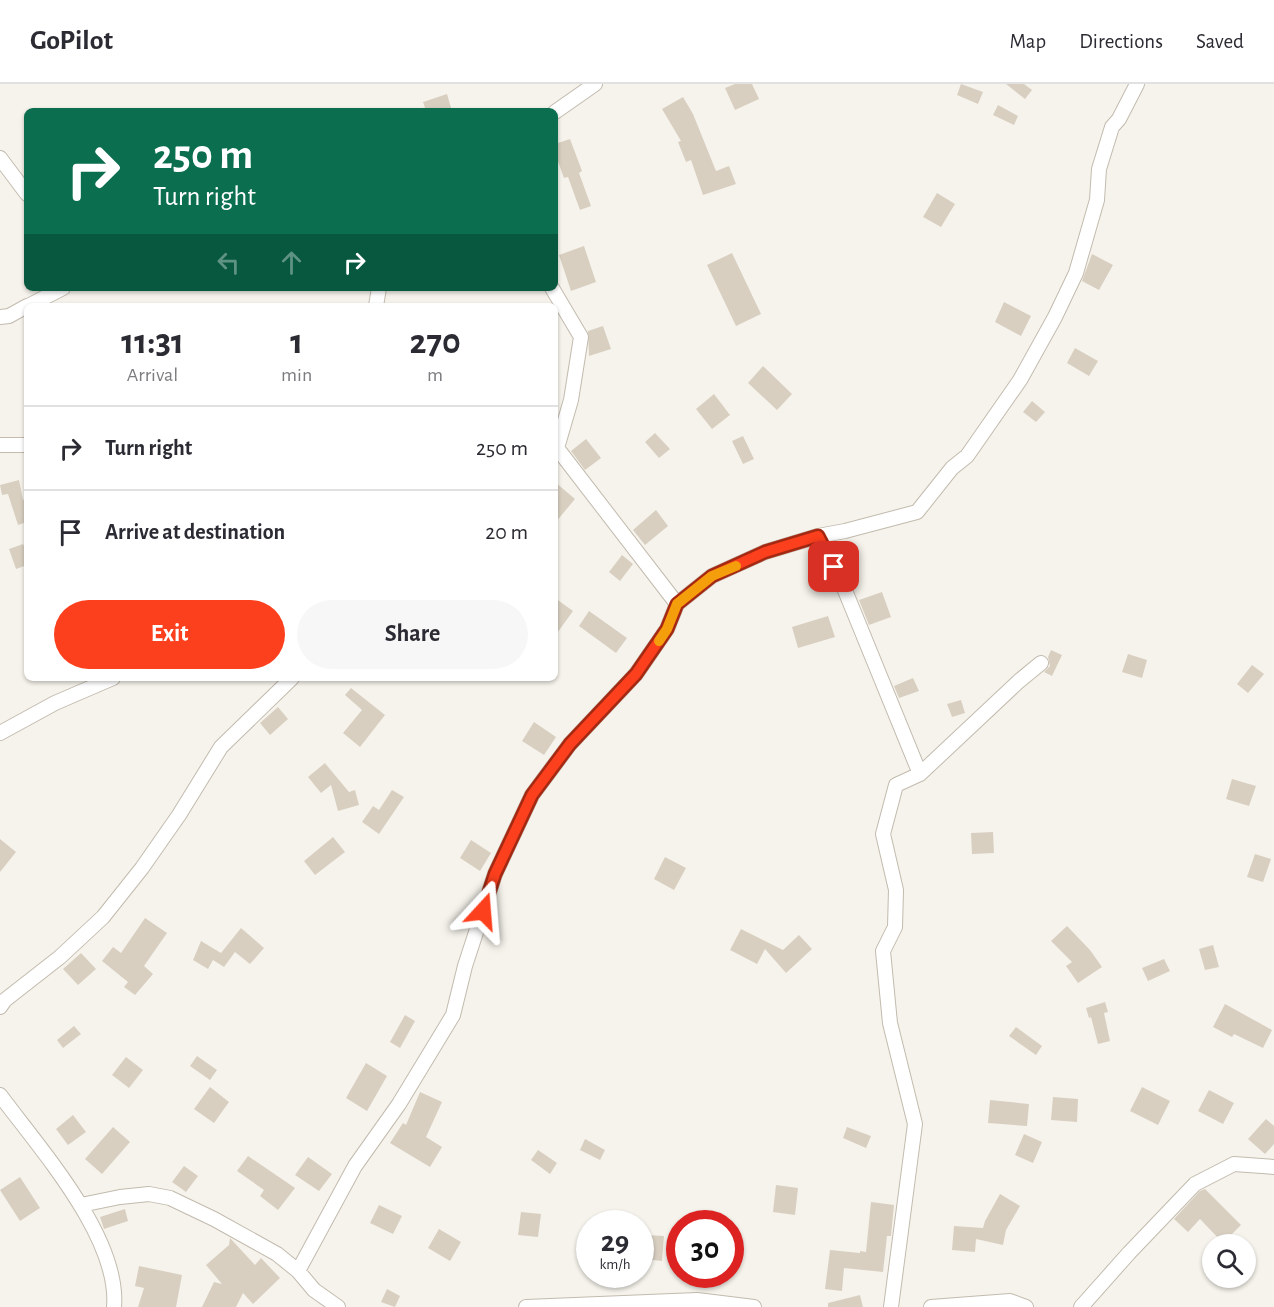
<!DOCTYPE html>
<html lang="en">
<head>
<meta charset="utf-8">
<style>
  body { margin:0; font-family:"Alegreya Sans",sans-serif; background:#f7f7f7; color:#2b2b33; height:100vh; display:flex; flex-direction:column; font-size:22px; white-space:nowrap }
  * { box-sizing:border-box; margin:0 }
  p { font-size:20px; color:#7c7c81 }
  .icon { flex:none; width:33px; height:33px; fill:none; stroke:currentColor; stroke-width:2; stroke-linecap:round; stroke-linejoin:round }
  .map { position:relative; flex:1; overflow:hidden }
  .sheet { position:absolute; left:24px; top:219px; width:534px; height:378px; display:flex; flex-direction:column; background:#fff; border-radius:9px; box-shadow:0 2px 4px #0004 }
  .sheet>* { flex:none }
  .guide { position:absolute; left:24px; top:24px; width:534px; height:183px; border-radius:9px; box-shadow:0 2px 4px #0004; background:#0b6e4f; color:#fff; overflow:hidden }
  .buttons { position:absolute; left:1202px; top:1150px; display:grid; gap:12px }
  .buttons a { display:grid; place-items:center; width:54px; height:54px; border-radius:50%; background:#fff; box-shadow:0 2px 4px #0004; font-size:30px }
  .speed { position:absolute; left:576px; top:1126px; display:flex; gap:12px; font-size:30px; font-weight:700; text-align:center }
  .speed>* { display:grid; place-content:center; width:78px; height:78px; border-radius:50%; background:#fff; box-shadow:0 2px 4px #0004; line-height:1 }
  .speed small { font-size:15px; font-weight:400 }
  .speed .limit { border:9px solid #d22; background:#fff; color:#111 }
  .pin { position:absolute; display:grid; place-items:center; width:51px; height:51px; color:#fff; margin:-26px; border-radius:12px; box-shadow:0 3px 9px #0006 }
  .me { position:absolute; width:66px; margin:-33px; rotate:19deg; stroke-linejoin:round; filter:drop-shadow(0 0 4px #0008) }
  .turn { display:flex; align-items:center; gap:21px; height:126px; padding:0 30px; font-size:27px }
  .turn .icon { width:78px; height:78px; stroke-width:2.5 }
  .turn b { display:block; font-size:42px; line-height:51px }
  .lanes { display:flex; align-items:center; height:57px; padding:0 30px; background:#0003; justify-content:center; gap:30px; direction:ltr }
  .lanes .off { opacity:.35 }
  .eta { display:flex; justify-content:space-evenly; align-items:center; height:102px; text-align:center }
  .eta b { font-size:36px; font-weight:700; line-height:42px }
  .primary-button { display:flex; gap:12px; margin-top:auto; padding:12px 30px }
  .primary-button a { flex:1; height:69px; border-radius:36px; background:#fc3f1d; color:#fff; font-size:24px; font-weight:700; line-height:69px; text-align:center }
  .primary-button a+a { background:#f7f7f7; color:#2b2b33 }
  ul { padding:0; list-style:none }
  li { display:flex; align-items:center; gap:18px; height:84px; padding:0 30px; border-top:2px solid #e1e1e2 }
  li div { flex:1 }
  li b { display:block; font-size:22px }
  li em { font-style:normal }
  header { display:flex; align-items:center; gap:36px; box-sizing:border-box; height:84px; padding:0 30px; background:#fff; border-bottom:2px solid #e1e1e2 }
  header strong { font-size:28px }
  nav { display:flex; gap:33px; margin-inline-start:auto; font-size:21px }
  .map>svg:first-child { display:block }
  .building { fill:#d8cfc1 }
  .lines { fill:none; stroke-linecap:round; stroke-linejoin:round }
  .minor-casing { stroke:#c2bbae; stroke-width:16 }
  .minor { stroke:#fff; stroke-width:14 }
  .route-casing { stroke:#a42913; stroke-width:15 }
  .route { stroke:#fc3f1d; stroke-width:10 }
  .slow { stroke:#f59e0b; stroke-width:10 }
</style>
</head>
<body>
<header>
<strong>GoPilot</strong>
<nav><a>Map</a><a>Directions</a><a>Saved</a></nav>
</header>
<div class="map">
<svg width="1274" height="1223" viewBox="0 0 1274 1223">
  <rect width="100%" height="100%" fill="#f6f3ec"/>
  <path class="building" d="M 735,0 L 752,0 L 759,15 L 735,26 L 725,4 Z
    M 961,0 L 983,8 L 978,20 L 957,11 Z
    M 1006,0 L 1024,0 L 1032,6 L 1025,15 Z
    M 447,10 L 452,27 L 426,27 L 423,18 Z
    M 683,13 L 693,30 L 716,87 L 729,82 L 736,100 L 703,111 L 691,76 L 686,78 L 678,58 L 681,57 L 662,25 Z
    M 998,21 L 1018,32 L 1014,41 L 993,31 Z
    M 570,55 L 582,87 L 579,89 L 591,122 L 580,126 L 568,93 L 564,94 L 555,69 L 555,60 Z
    M 937,109 L 955,120 L 941,143 L 923,133 Z
    M 584,162 L 596,198 L 571,207 L 559,171 Z
    M 732,169 L 761,230 L 736,242 L 707,181 Z
    M 1092,170 L 1113,181 L 1099,206 L 1082,197 Z
    M 1004,218 L 1031,232 L 1021,252 L 995,238 Z
    M 603,242 L 611,265 L 589,272 L 588,247 Z
    M 1075,264 L 1098,277 L 1089,292 L 1067,279 Z
    M 763,282 L 792,310 L 777,326 L 748,299 Z
    M 714,310 L 730,331 L 712,345 L 696,325 Z
    M 1032,317 L 1045,328 L 1036,338 L 1023,328 Z
    M 655,349 L 670,365 L 659,374 L 645,358 Z
    M 743,352 L 754,375 L 743,380 L 732,357 Z
    M 586,355 L 601,374 L 585,386 L 571,367 Z
    M 19,396 L 23,416 L 27,415 L 27,438 L 18,441 L 8,410 L 2,411 L 0,401 Z
    M 555,398 L 575,415 L 555,439 Z
    M 656,426 L 668,442 L 645,461 L 633,446 Z
    M 23,460 L 27,470 L 27,481 L 16,485 L 9,465 Z
    M 622,471 L 633,480 L 620,497 L 609,488 Z
    M 882,508 L 891,533 L 869,541 L 859,516 Z
    M 555,514 L 573,527 L 555,552 Z
    M 589,527 L 627,554 L 616,569 L 579,542 Z
    M 828,532 L 835,553 L 798,564 L 792,543 Z
    M 1051,566 L 1062,571 L 1052,592 L 1044,588 L 1050,582 L 1048,573 Z
    M 1128,570 L 1147,576 L 1142,594 L 1122,588 Z
    M 1252,581 L 1264,590 L 1248,609 L 1237,600 Z
    M 913,594 L 919,607 L 899,614 L 894,602 Z
    M 351,604 L 385,631 L 360,663 L 343,649 L 362,626 L 345,611 Z
    M 961,616 L 965,629 L 952,633 L 947,620 Z
    M 278,623 L 288,635 L 270,651 L 260,639 Z
    M 534,638 L 556,653 L 544,671 L 522,657 Z
    M 324,678 L 349,708 L 355,706 L 359,721 L 338,727 L 331,701 L 321,709 L 308,693 L 325,679 Z
    M 1232,695 L 1256,702 L 1249,722 L 1226,715 Z
    M 392,706 L 404,713 L 379,750 L 362,738 L 373,722 L 379,726 Z
    M 993,748 L 994,769 L 972,770 L 971,749 Z
    M 333,753 L 345,768 L 315,791 L 304,777 Z
    M 0,755 L 16,768 L 0,788 Z
    M 471,756 L 491,769 L 480,787 L 460,774 Z
    M 1255,770 L 1271,775 L 1263,798 L 1247,793 Z
    M 665,773 L 686,784 L 674,806 L 654,795 Z
    M 145,834 L 167,849 L 144,882 L 153,890 L 135,911 L 124,903 L 128,898 L 102,877 L 113,863 L 121,869 Z
    M 1067,842 L 1090,866 L 1102,883 L 1078,899 L 1066,882 L 1072,878 L 1051,857 Z
    M 241,844 L 264,864 L 250,880 L 235,868 L 224,883 L 213,876 L 208,885 L 193,876 L 201,857 L 221,869 Z
    M 741,845 L 783,866 L 799,851 L 812,865 L 786,889 L 765,865 L 757,880 L 730,866 Z
    M 1213,861 L 1219,883 L 1205,886 L 1199,865 Z
    M 81,869 L 96,885 L 78,901 L 63,885 Z
    M 1164,875 L 1170,887 L 1148,897 L 1142,884 Z
    M 1105,918 L 1108,928 L 1104,929 L 1110,957 L 1098,960 L 1091,933 L 1089,934 L 1086,924 Z
    M 1225,920 L 1272,946 L 1263,964 L 1234,950 L 1232,953 L 1213,943 Z
    M 405,931 L 415,937 L 400,964 L 390,958 Z
    M 74,942 L 81,950 L 63,964 L 57,956 Z
    M 1016,943 L 1042,962 L 1036,971 L 1009,952 Z
    M 197,972 L 217,986 L 210,996 L 190,982 Z
    M 126,973 L 143,986 L 129,1004 L 112,991 Z
    M 366,979 L 387,992 L 367,1027 L 346,1014 Z
    M 210,1003 L 229,1018 L 214,1039 L 194,1025 Z
    M 1142,1003 L 1170,1017 L 1158,1041 L 1130,1027 Z
    M 1209,1006 L 1234,1019 L 1223,1040 L 1198,1027 Z
    M 420,1008 L 442,1018 L 426,1053 L 442,1063 L 430,1083 L 390,1059 L 403,1039 L 406,1041 Z
    M 1053,1013 L 1078,1015 L 1077,1038 L 1051,1036 Z
    M 990,1016 L 1029,1020 L 1027,1042 L 988,1039 Z
    M 73,1031 L 86,1048 L 68,1061 L 56,1045 Z
    M 1266,1035 L 1274,1042 L 1274,1060 L 1265,1070 L 1248,1055 Z
    M 113,1043 L 130,1058 L 102,1090 L 85,1075 Z
    M 847,1043 L 871,1052 L 866,1064 L 843,1054 Z
    M 1024,1050 L 1042,1058 L 1033,1079 L 1015,1071 Z
    M 585,1055 L 605,1066 L 600,1076 L 580,1066 Z
    M 538,1066 L 557,1079 L 550,1090 L 531,1076 Z
    M 248,1072 L 295,1104 L 278,1126 L 260,1112 L 264,1106 L 237,1087 Z
    M 308,1073 L 332,1090 L 319,1107 L 295,1091 Z
    M 184,1082 L 198,1092 L 186,1108 L 172,1098 Z
    M 20,1093 L 40,1124 L 20,1137 L 0,1106 Z
    M 776,1101 L 798,1104 L 795,1131 L 773,1128 Z
    M 1205,1105 L 1241,1141 L 1223,1159 L 1200,1135 L 1188,1148 L 1174,1135 L 1200,1107 Z
    M 1000,1110 L 1020,1122 L 1006,1146 L 1003,1161 L 976,1155 L 975,1168 L 952,1166 L 954,1142 L 983,1144 L 985,1137 Z
    M 871,1118 L 894,1121 L 891,1152 L 887,1152 L 883,1188 L 844,1184 L 842,1207 L 825,1205 L 830,1166 L 860,1169 L 860,1167 L 866,1168 Z
    M 379,1121 L 402,1132 L 393,1150 L 370,1139 Z
    M 125,1125 L 128,1137 L 104,1145 L 100,1133 Z
    M 521,1128 L 541,1130 L 538,1153 L 518,1151 Z
    M 439,1145 L 461,1158 L 450,1177 L 428,1164 Z
    M 646,1151 L 664,1152 L 662,1177 L 644,1175 Z
    M 230,1154 L 255,1181 L 261,1174 L 280,1194 L 253,1220 L 243,1209 L 236,1223 L 202,1223 L 214,1198 L 222,1200 L 206,1181 L 229,1161 Z
    M 139,1182 L 182,1191 L 176,1223 L 138,1223 L 144,1204 L 135,1202 Z
    M 387,1205 L 400,1212 L 395,1223 L 381,1218 Z
    M 860,1211 L 863,1223 L 828,1223 L 828,1219 Z"/>
  <g class="lines">
    <defs>
      <path id="minor" d="M 555,28 L 595,0
        M 0,74 L 27,110
        M 552,204 L 581,253 L 571,316 L 557,364 L 677,520 L 712,492 L 765,468 L 818,452 L 842,499 L 920,690
        M 28,222 L 63,204
        M 376,222 L 379,204
        M 0,233 L 9,232 L 27,222
        M 0,361 L 27,361
        M 818,452 L 845,447 L 917,428 L 952,384 L 967,372 L 1020,296 L 1055,233 L 1076,189 L 1097,116 L 1099,85 L 1112,43 L 1119,35 L 1137,0
        M 0,649 L 55,619 L 113,594
        M 0,923 L 5,916 L 60,873 L 103,833 L 142,784 L 179,731 L 221,663 L 292,594
        M 0,1011 C 40,1065 120,1154 114,1223
        M 81,1121 L 120,1113 L 149,1110 L 170,1114 L 214,1135 L 277,1170 L 298,1187 L 314,1206 L 338,1223
        M 298,1187 L 355,1082 L 399,1020 L 453,931 L 465,882 L 495,790 L 532,711 L 570,660 L 636,590 L 667,545 L 677,520
        M 526,1223 L 697,1216 L 754,1223
        M 891,1223 L 915,1040 L 890,939 L 883,867 L 895,843 L 896,806 L 883,750 L 896,701 L 920,690 L 1019,597 L 1041,579
        M 931,1223 L 1010,1217 L 1026,1223
        M 1081,1223 L 1129,1169 L 1195,1100 L 1234,1080 L 1274,1083"/>
    </defs>
    <use href="#minor" class="minor-casing"/>
    <use href="#minor" class="minor"/>
  </g>
  <g class="lines">
    <defs>
      <path id="route" d="M 483,827 L 495,790 L 532,711 L 570,660 L 636,590 L 667,545 L 677,520 L 712,492 L 765,468 L 818,452 L 834,483"/>
    </defs>
    <use href="#route" class="route-casing"/>
    <use href="#route" class="route"/>
    <path class="slow" d="M 659,557 L 667,545 L 677,520 L 712,492 L 736,482"/>
  </g>
</svg>
<div class="buttons">
<a><svg class="icon" aria-label="search" viewBox="0 0 24 24"><circle cx="10" cy="10" r="6"/><path d="M15 15l6 6"/></svg></a>
</div>
<div class="speed"><div>29<small>km/h</small></div><div class="limit">30</div></div>
<div class="pin" style="left:834px;top:483px;background:#d93025"><svg class="icon" aria-label="arrive" viewBox="0 0 24 24"><path d="M6 21V4h12l-3 4 3 4H6"/></svg></div>
<svg class="me" style="left:483px;top:827px" viewBox="-20 -20 40 40"><path d="M0-17L14 15 0 8-14 15z" fill="#fc3f1d" stroke="#fff" stroke-width="4"/></svg>
<div class="guide">
<div class="turn"><svg class="icon" aria-label="right" viewBox="0 0 24 24"><path d="M7 20v-9h11M14 6l5 5-5 5"/></svg><div><b>250 m</b>Turn right</div></div>
<div class="lanes"><svg class="icon off" aria-label="left" viewBox="0 0 24 24"><path d="M17 20v-9H6M10 6l-5 5 5 5"/></svg><svg class="icon off" aria-label="ahead" viewBox="0 0 24 24"><path d="M12 20V5M6 11l6-6 6 6"/></svg><svg class="icon" aria-label="right" viewBox="0 0 24 24"><path d="M7 20v-9h11M14 6l5 5-5 5"/></svg></div>
</div>
<section class="sheet">
<div class="eta">
<div><b>11:31</b><p>Arrival</p></div>
<div><b>1</b><p>min</p></div>
<div><b>270</b><p>m</p></div>
</div>
<ul>
<li><svg class="icon" aria-label="right" viewBox="0 0 24 24"><path d="M7 20v-9h11M14 6l5 5-5 5"/></svg><div><b>Turn right</b></div><em>250 m</em></li>
<li><svg class="icon" aria-label="arrive" viewBox="0 0 24 24"><path d="M6 21V4h12l-3 4 3 4H6"/></svg><div><b>Arrive at destination</b></div><em>20 m</em></li>
</ul>
<div class="primary-button"><a>Exit</a><a>Share</a></div>
</section>
</div>
</body>
</html>
